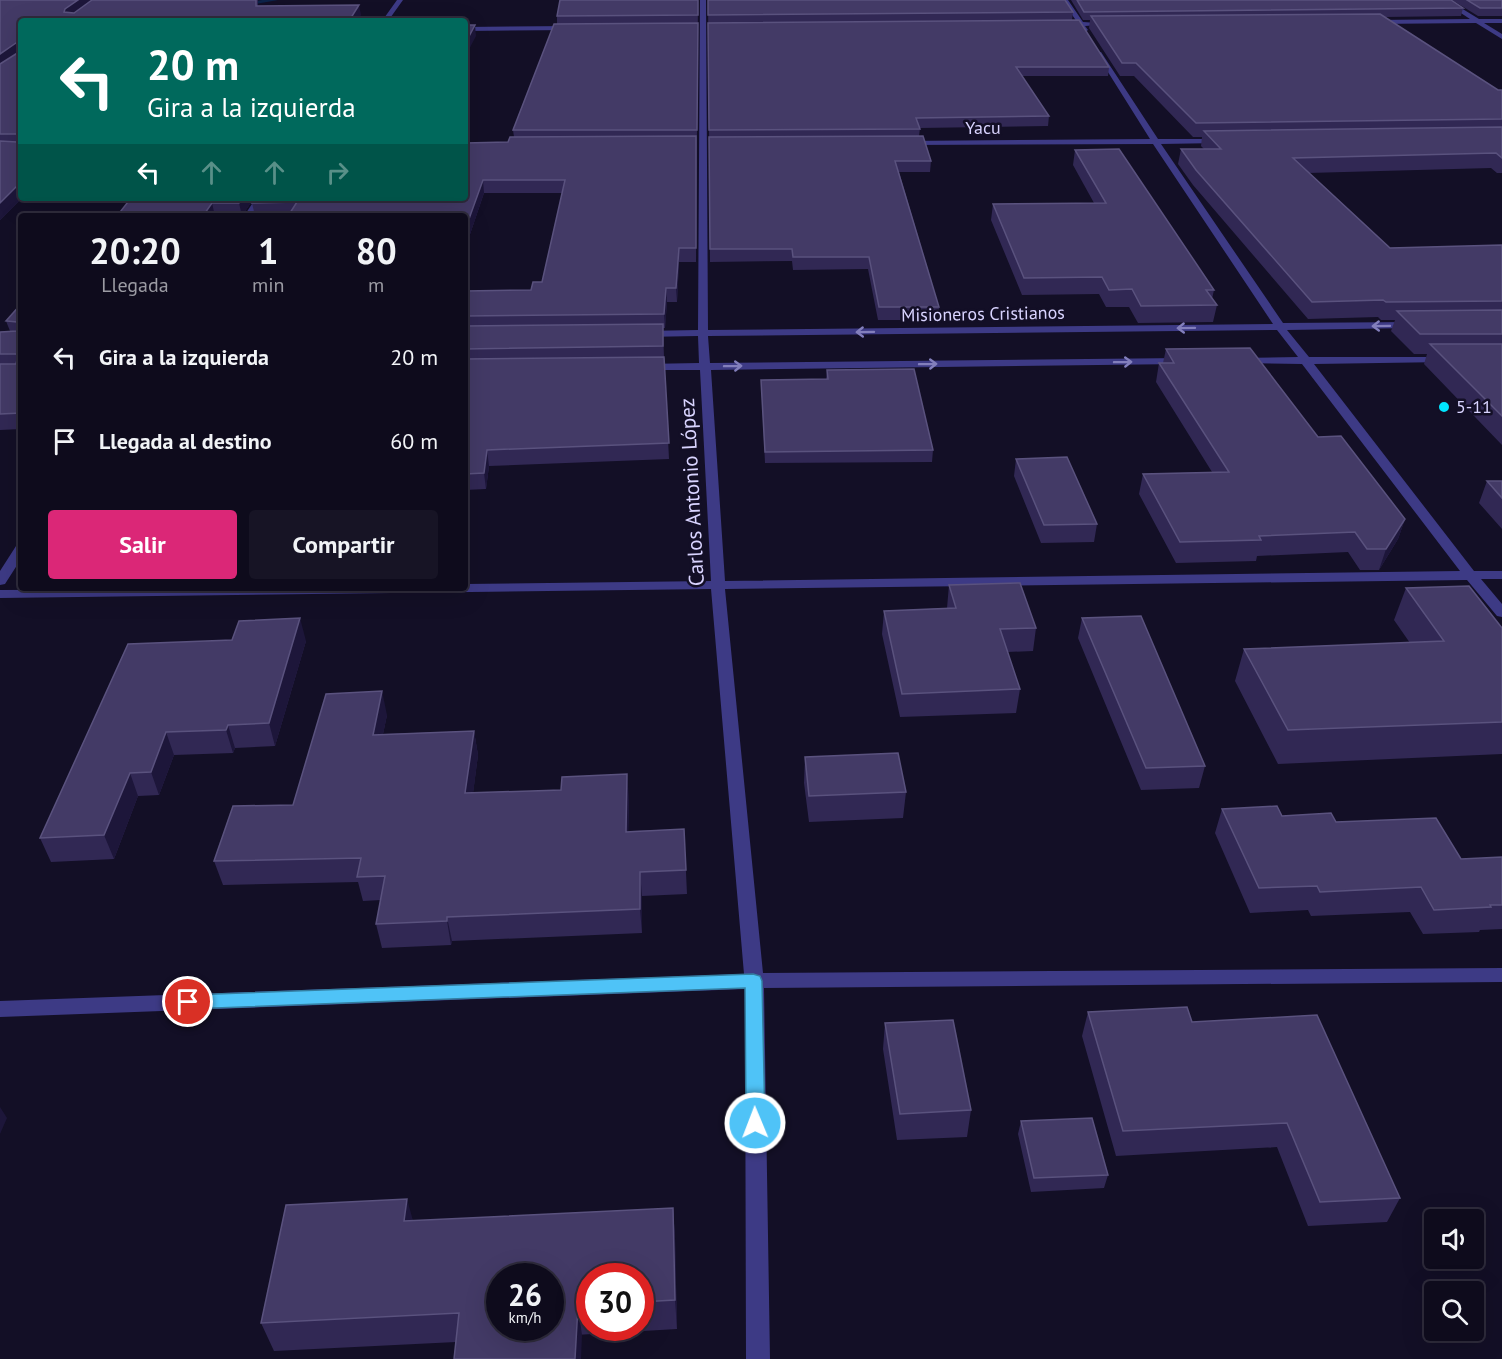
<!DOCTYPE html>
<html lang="es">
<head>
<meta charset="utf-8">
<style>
  body { margin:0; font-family:"PT Sans",sans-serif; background:#171425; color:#f1f3f6; height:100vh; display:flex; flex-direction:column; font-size:22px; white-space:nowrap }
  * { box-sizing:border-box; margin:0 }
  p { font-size:20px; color:#9b9ba3 }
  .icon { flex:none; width:33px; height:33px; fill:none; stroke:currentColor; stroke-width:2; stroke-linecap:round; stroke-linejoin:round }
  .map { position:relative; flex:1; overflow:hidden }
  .drawer { position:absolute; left:18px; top:213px; width:450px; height:378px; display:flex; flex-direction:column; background:#0e0b1c; border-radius:6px; box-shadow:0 6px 24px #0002,0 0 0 2px #2e2b3b }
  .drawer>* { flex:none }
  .banner { position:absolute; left:18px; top:18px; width:450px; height:183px; border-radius:6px; box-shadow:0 6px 24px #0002,0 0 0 2px #2e2b3b; background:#00695c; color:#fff; overflow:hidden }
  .controls { position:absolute; left:1424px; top:1209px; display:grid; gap:12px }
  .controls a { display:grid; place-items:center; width:60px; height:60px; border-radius:6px; background:#0e0b1c; box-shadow:0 6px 24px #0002,0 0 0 2px #2e2b3b; font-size:30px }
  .speed { position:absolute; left:486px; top:1263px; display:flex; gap:12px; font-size:30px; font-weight:700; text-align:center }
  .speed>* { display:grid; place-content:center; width:78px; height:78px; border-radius:50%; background:#0e0b1c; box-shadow:0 6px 24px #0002,0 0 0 2px #2e2b3b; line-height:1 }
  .speed small { font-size:15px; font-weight:400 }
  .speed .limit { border:9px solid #d22; background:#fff; color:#111 }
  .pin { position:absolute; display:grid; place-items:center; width:51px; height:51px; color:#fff; margin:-26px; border:3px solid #fff; border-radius:50%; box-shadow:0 2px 6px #0007 }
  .me { position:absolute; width:66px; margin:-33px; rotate:359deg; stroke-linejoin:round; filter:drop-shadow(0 0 4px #0008) }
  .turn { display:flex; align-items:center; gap:21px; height:126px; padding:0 30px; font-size:27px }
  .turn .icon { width:78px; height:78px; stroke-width:2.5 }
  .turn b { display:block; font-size:42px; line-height:51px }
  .lanes { display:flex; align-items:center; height:57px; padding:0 30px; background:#0003; justify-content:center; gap:30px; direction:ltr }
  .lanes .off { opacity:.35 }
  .eta { display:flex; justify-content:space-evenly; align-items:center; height:102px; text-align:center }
  .eta b { font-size:36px; font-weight:600; line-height:42px }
  .primary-button { display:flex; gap:12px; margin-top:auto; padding:12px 30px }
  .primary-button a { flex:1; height:69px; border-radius:6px; background:#db2777; color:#fff; font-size:24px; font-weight:600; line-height:69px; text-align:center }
  .primary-button a+a { background:#171425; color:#f1f3f6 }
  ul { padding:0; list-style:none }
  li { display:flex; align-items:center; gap:18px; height:84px; padding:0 30px }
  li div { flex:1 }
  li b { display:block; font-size:22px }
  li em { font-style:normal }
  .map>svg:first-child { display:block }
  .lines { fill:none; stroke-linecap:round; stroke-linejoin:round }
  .stream { fill:#0c2248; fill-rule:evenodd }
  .minor { fill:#3d3a85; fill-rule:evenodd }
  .wall { fill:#312854; fill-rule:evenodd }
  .shaded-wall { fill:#1d163a }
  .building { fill:#433a66; stroke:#5a527e; stroke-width:1.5; fill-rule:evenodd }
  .oneway { stroke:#837fbc }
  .route { fill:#4fc3f7; stroke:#337fa1; stroke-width:1.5 }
  .poi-dot { fill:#00e5ff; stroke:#130f26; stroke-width:2 }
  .labels { text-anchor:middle; stroke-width:5; stroke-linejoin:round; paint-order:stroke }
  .far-street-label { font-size:18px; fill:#d9d4ff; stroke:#130f26 }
  .far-poi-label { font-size:18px; fill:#d9d4ff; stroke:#130f26; text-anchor:start }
  .street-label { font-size:21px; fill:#d9d4ff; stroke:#130f26 }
</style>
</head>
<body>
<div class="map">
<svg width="1502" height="1359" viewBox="0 0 1502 1359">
  <rect width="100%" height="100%" fill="#130f26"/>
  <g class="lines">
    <path class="stream" d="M 262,0 L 278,0 L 239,7 L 236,5 Z"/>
    <path class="minor" d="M 397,0 L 403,0 L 388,21 L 382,21 Z
      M 700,0 L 706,0 L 708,330 L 1273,324 L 1153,144 L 905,145 L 901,143 L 905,141 L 1150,139 L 1096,53 L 1101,52 L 1158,139 L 1220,139 L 1224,141 L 1220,143 L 1161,144 L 1283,323 L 1412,322 L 1417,325 L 1412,328 L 1287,330 L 1309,357 L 1450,357 L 1450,361 L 1446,362 L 1314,364 L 1474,571 L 1502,571 L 1502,579 L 1481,579 L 1502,604 L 1502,617 L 1497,616 L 1467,580 L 725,589 L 763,973 L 1502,968 L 1502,982 L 764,988 L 770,1359 L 746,1359 L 745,989 L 0,1017 L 0,1001 L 744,974 L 711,589 L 0,598 L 0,590 L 465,588 L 465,584 L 711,581 L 700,370 L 645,370 L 640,367 L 645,364 L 699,363 L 698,336 L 644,337 L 639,334 L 644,331 L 698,330 ZM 1277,330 L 1298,357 L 1239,358 L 1234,361 L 1235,363 L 1302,364 L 1460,571 L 725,581 L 711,370 L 1182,364 L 1187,361 L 1182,358 L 710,363 L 708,336 Z
      M 1062,0 L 1068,0 L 1083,22 L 1113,24 L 1085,26 L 1088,30 L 1085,32 L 1079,26 L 1060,25 L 1062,22 L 1077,22 Z
      M 1441,0 L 1448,0 L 1479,19 L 1502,19 L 1502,23 L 1484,23 L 1502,34 L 1502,39 L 1476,23 L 1374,24 L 1371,22 L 1374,20 L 1470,19 Z
      M 465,27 L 573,26 L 576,28 L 573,30 L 465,31 Z
      M 256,198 L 264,198 L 252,216 L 244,216 Z
      M 21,545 L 21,559 L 5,584 L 0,585 L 0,571 L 16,546 Z"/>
  </g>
  <path class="wall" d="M 0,0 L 258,0 L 258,6 L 361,15 L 21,21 L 21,198 L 22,198 L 0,220 Z
    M 698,0 L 696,262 L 679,262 L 677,302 L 667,302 L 665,328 L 663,328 L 664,357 L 669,459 L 489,466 L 486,489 L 465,490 L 465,291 L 531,290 L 542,282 L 562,193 L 484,193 L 465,249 L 465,216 L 255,216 L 252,203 L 465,198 L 508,142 L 514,137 L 513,130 L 557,24 L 557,16 Z
    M 708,0 L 1073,12 L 1072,20 L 1109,67 L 1108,76 L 1022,76 L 1049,116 L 1048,126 L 920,128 L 919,136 L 931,161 L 930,172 L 899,172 L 939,307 L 938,320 L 878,320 L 868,269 L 793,270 L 792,261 L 710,262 Z
    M 1071,0 L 1451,0 L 1463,8 L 1461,16 L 1384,17 L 1498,90 L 1502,90 L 1502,173 L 1497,173 L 1491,168 L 1308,173 L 1390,248 L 1502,245 L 1502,445 L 1424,364 L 1427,354 L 1414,354 L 1391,331 L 1395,320 L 1381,320 L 1378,317 L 1308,319 L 1193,185 L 1178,164 L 1181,149 L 1204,149 L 1201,146 L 1202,137 L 1193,137 L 1134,76 L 1120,76 L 1089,28 L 1090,20 L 1083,20 Z
    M 1452,0 L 1502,0 L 1502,16 L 1478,16 Z
    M 1075,150 L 1214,290 L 1212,299 L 1217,305 L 1213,322 L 1138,323 L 1129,307 L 1106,307 L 1099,294 L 1022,295 L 991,220 L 993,204 L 1094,203 L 1073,165 Z
    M 131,198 L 254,198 L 242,216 L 117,216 Z
    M 21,304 L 21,429 L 0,430 L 0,332 L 10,331 L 6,321 Z
    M 1166,349 L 1318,437 L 1405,519 L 1398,539 L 1379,570 L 1360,570 L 1348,552 L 1257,556 L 1256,561 L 1176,563 L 1139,494 L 1143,474 L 1212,472 L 1156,382 L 1159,363 L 1163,363 Z
    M 827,370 L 933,450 L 932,462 L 765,463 L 761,380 L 826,379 Z
    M 1016,459 L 1097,524 L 1094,542 L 1041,543 L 1014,476 Z
    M 1487,481 L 1502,481 L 1502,529 L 1479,503 Z
    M 949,585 L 1036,628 L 1033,651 L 1007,652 L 1020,689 L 1016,713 L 900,717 L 882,634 L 884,611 L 947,608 Z
    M 1406,588 L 1502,628 L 1502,754 L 1278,764 L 1235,681 L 1244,649 L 1410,643 L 1394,620 Z
    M 1082,618 L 1205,766 L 1199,788 L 1141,790 L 1078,638 Z
    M 306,641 L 275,746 L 235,748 L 233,753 L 174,755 L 159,795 L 138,796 L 114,859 L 51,862 L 40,838 L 128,644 Z
    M 387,715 L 383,734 L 474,731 L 478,755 L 473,793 L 629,798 L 628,831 L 684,829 L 687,894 L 642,896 L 642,933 L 452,941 L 451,945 L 382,948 L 376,924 L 381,900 L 363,901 L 358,882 L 223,885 L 214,861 L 293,805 Z
    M 805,757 L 906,792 L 903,818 L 809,822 L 804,783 Z
    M 1222,809 L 1336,822 L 1461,859 L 1502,857 L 1502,929 L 1480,930 L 1479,932 L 1423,934 L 1410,912 L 1311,916 L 1308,910 L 1250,913 L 1215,833 Z
    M 1088,1012 L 1192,1022 L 1400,1198 L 1387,1222 L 1308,1226 L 1277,1147 L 1116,1156 L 1082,1036 Z
    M 885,1023 L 971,1110 L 967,1137 L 897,1140 L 883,1049 Z
    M 1021,1121 L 1108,1175 L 1104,1188 L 1031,1192 L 1018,1134 Z
    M 673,1208 L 675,1238 L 677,1329 L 456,1342 L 274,1351 L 261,1323 L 413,1221 ZM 590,1276 L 640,1276 L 640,1328 L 590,1328 Z"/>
  <path class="shaded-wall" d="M 78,0 L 94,0 L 68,19 L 64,12 L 65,9 Z
    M 359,5 L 361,15 L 357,21 L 349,21 Z
    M 475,25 L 476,36 L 465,57 L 465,44 Z
    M 16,43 L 20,54 L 0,67 L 0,54 Z
    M 483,180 L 484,193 L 465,249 L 465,230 Z
    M 21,182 L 21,198 L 22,198 L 0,220 L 0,203 Z
    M 242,198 L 254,198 L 242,216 L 239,203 Z
    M 212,203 L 215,216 L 203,216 Z
    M 679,248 L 679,262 L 677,302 L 676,288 Z
    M 666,288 L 667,302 L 665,328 L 664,314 Z
    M 487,450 L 489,466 L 486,489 L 484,473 Z
    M 1405,519 L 1398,539 L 1379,570 L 1386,549 Z
    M 300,618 L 306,641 L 275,746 L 269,723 Z
    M 382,691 L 387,715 L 378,758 L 373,735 Z
    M 228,725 L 235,748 L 233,753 L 226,730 Z
    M 474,731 L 478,755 L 470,817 L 465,793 Z
    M 166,732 L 174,755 L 159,795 L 151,772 Z
    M 130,773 L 138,796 L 114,859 L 104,835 Z
    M 627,774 L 629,798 L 628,855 L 626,832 Z
    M 640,872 L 642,896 L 642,933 L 640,909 Z
    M 447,917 L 452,941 L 451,945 L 447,921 Z
    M 0,1107 L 7,1118 L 0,1134 Z
    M 407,1199 L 415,1228 L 404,1221 Z
    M 673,1208 L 675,1238 L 677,1329 L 675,1300 Z
    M 578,1306 L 582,1335 L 581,1359 L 575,1359 Z"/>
  <path class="building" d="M 0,0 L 78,0 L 65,9 L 64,12 L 74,13 L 92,0 L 256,0 L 256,6 L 359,5 L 349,21 L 21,21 L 21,182 L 0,203 L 0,141 L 17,142 L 19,136 L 17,134 L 0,134 L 0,64 L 19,52 L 19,44 L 16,43 L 0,54 Z
    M 560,0 L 698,0 L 698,15 L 557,16 Z
    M 708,0 L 1065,0 L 1073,12 L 708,15 Z
    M 1077,0 L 1451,0 L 1463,8 L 1084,12 Z
    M 1467,0 L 1502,0 L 1502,8 L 1480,8 Z
    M 1380,14 L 1498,90 L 1502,90 L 1502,119 L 1196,123 L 1136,63 L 1122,63 L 1091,16 Z
    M 1079,20 L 1109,67 L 1016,67 L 1049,116 L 916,118 L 920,129 L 709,130 L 708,23 Z
    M 698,23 L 697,130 L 513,130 L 554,24 Z
    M 465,25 L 475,25 L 465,44 Z
    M 1502,127 L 1502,158 L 1496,153 L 1293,158 L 1390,248 L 1502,245 L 1502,301 L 1386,302 L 1383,300 L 1312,302 L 1196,170 L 1181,149 L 1221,149 L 1204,131 Z
    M 696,136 L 696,248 L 679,248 L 676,288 L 666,288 L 664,314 L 465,316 L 465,291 L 531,290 L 533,282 L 542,282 L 565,180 L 483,180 L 465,230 L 465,216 L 288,216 L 297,202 L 252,203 L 255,198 L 465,198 L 465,143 L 508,142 L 510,137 Z
    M 923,136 L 931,161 L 895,161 L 939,307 L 879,307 L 869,257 L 793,257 L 792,249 L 710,249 L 709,137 Z
    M 1119,149 L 1214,290 L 1206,290 L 1217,305 L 1141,306 L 1132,289 L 1109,290 L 1102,277 L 1024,278 L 993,204 L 1106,203 L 1075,150 Z
    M 131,198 L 242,198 L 239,203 L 212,203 L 203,216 L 117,216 Z
    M 21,304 L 21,413 L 0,414 L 0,364 L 16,364 L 18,356 L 16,354 L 0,354 L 0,332 L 17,331 L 17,322 L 6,321 Z
    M 1502,310 L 1502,334 L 1420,334 L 1397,311 Z
    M 663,324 L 663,346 L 465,349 L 465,326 Z
    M 1430,344 L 1502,344 L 1502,416 Z
    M 1250,348 L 1318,437 L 1341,436 L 1405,519 L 1386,549 L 1367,549 L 1355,532 L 1259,536 L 1261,540 L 1180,542 L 1143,474 L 1229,472 L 1159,363 L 1174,363 L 1166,349 Z
    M 664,357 L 669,443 L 487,450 L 484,473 L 465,474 L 465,359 Z
    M 914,369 L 933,450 L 765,452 L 761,380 L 828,379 L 827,370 Z
    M 1067,457 L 1097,524 L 1044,525 L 1016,459 Z
    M 1487,481 L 1502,481 L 1502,498 Z
    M 1020,583 L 1036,628 L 1000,629 L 1020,689 L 902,694 L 884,611 L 956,608 L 949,585 Z
    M 1469,586 L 1502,628 L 1502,722 L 1288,730 L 1244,649 L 1444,641 L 1406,588 Z
    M 1141,616 L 1205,766 L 1146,768 L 1082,618 Z
    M 300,618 L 269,723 L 228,725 L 226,730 L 166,732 L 151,772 L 130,773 L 104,835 L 40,838 L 128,644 L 232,640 L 239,621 Z
    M 382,691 L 373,735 L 474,731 L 465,793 L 561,790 L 562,777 L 627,774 L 626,832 L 684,829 L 686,870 L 640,872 L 640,909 L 447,917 L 447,921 L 376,924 L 385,876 L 357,877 L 361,858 L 214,861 L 233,806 L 293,805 L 326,694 Z
    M 898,753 L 906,792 L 809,796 L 805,757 Z
    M 1277,806 L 1282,816 L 1331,813 L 1336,822 L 1436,818 L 1461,859 L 1502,857 L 1502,905 L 1490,905 L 1491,907 L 1434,910 L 1421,887 L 1320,892 L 1317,886 L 1259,888 L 1222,809 Z
    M 1187,1007 L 1192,1022 L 1317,1015 L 1400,1198 L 1320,1202 L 1287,1123 L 1123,1131 L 1088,1012 Z
    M 953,1020 L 971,1110 L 900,1114 L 885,1023 Z
    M 1092,1118 L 1108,1175 L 1034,1178 L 1021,1121 Z
    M 407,1199 L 404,1221 L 673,1208 L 675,1300 L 640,1302 L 640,1276 L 590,1276 L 590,1305 L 578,1306 L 575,1359 L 454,1359 L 459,1313 L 261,1323 L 286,1205 ZM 500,1276 L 550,1276 L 550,1328 L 500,1328 Z"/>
  <defs><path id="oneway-shaft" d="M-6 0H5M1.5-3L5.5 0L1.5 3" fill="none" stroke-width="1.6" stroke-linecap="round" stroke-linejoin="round" transform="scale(1.5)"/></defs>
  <g class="oneway">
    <use href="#oneway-shaft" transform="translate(1381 326) rotate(179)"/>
    <use href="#oneway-shaft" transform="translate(1186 328) rotate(179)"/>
    <use href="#oneway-shaft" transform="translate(865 332) rotate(179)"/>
    <use href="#oneway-shaft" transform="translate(1123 362) rotate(-1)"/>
    <use href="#oneway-shaft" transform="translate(928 364) rotate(-1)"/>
    <use href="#oneway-shaft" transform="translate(733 366) rotate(-1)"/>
  </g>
  <path class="route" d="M 753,974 L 760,976 L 762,981 L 765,1123 L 762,1128 L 755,1131 L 749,1128 L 746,1123 L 745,988 L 188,1009 L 182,1007 L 180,1002 L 182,997 L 188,995 Z"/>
  <circle class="poi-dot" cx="1444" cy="407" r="6"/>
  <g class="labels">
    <g class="far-street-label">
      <text x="983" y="134">Yacu</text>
      <text transform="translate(983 314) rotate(-1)" y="6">Misioneros Cristianos</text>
    </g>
    <g class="far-poi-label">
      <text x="1456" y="413">5-11</text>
    </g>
    <g class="street-label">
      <text transform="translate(692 492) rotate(-93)" y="7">Carlos Antonio López</text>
    </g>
  </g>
</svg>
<div class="controls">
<a><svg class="icon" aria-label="sound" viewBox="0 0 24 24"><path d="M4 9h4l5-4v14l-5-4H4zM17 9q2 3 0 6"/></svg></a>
<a><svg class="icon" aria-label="search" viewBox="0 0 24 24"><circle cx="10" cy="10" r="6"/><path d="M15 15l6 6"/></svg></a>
</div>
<div class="speed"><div>26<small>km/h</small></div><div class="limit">30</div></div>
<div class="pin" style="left:188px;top:1002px;background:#d93025"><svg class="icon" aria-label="arrive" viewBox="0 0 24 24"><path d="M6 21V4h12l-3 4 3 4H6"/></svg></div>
<svg class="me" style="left:755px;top:1123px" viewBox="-20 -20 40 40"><circle r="17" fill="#4fc3f7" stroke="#fff" stroke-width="3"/><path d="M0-11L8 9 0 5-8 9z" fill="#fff"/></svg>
<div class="banner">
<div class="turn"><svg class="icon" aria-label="left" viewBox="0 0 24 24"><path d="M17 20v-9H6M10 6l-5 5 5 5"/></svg><div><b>20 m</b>Gira a la izquierda</div></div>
<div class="lanes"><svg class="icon" aria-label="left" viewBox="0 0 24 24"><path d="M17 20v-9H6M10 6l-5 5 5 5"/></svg><svg class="icon off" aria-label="ahead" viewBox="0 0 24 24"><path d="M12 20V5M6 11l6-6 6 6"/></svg><svg class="icon off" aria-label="ahead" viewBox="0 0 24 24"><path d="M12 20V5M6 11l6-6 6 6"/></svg><svg class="icon off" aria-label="right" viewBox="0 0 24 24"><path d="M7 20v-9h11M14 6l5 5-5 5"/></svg></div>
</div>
<section class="drawer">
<div class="eta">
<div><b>20:20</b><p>Llegada</p></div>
<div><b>1</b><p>min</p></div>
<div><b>80</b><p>m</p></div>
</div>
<ul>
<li><svg class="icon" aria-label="left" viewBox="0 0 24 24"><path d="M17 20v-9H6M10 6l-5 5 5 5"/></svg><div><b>Gira a la izquierda</b></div><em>20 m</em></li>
<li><svg class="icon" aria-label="arrive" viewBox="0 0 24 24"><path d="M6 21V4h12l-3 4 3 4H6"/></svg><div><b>Llegada al destino</b></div><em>60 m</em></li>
</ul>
<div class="primary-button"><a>Salir</a><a>Compartir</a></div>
</section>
</div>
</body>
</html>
